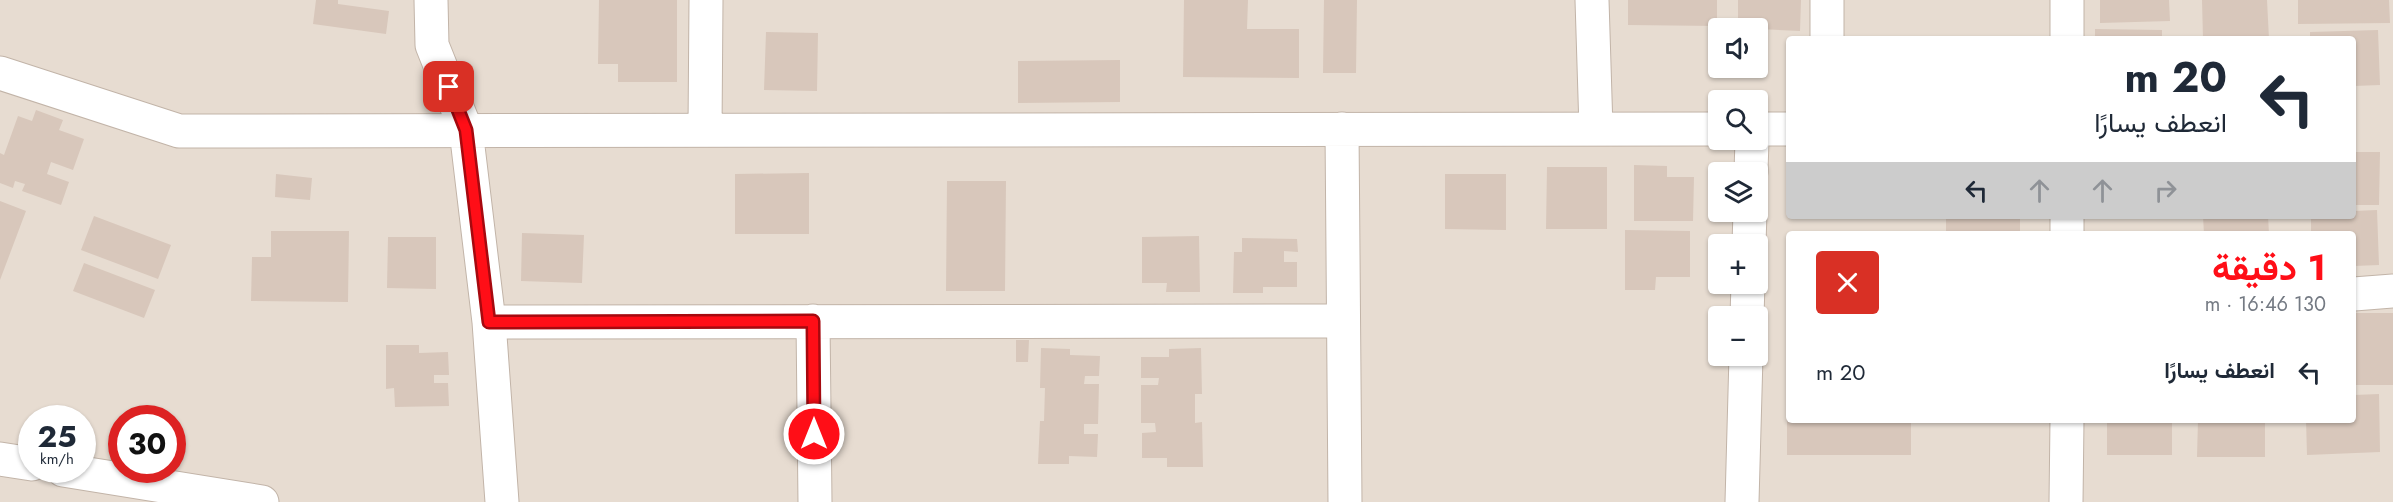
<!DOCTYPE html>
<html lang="ar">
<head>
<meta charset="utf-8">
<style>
  body { margin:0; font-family:Jost,Vazirmatn,sans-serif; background:#f2f2f3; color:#1f2937; direction:rtl; height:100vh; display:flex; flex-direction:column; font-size:22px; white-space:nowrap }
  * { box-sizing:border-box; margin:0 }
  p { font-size:20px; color:#747a83 }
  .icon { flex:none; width:33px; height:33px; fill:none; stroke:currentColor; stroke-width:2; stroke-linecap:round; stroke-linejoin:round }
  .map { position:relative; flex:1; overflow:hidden; direction:ltr }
  .side { position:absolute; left:1786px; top:231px; width:570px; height:192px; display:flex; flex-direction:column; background:#fff; border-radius:6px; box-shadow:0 2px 4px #0004; direction:rtl }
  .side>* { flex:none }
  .banner { position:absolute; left:1786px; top:36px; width:570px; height:183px; border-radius:6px; box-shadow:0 2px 4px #0004; direction:rtl; background:#fff; color:#1f2937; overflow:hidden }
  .fabs { position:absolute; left:1708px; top:18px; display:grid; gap:12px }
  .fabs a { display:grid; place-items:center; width:60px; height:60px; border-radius:6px; background:#fff; box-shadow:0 2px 4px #0004; font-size:30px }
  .speed { position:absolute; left:18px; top:405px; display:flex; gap:12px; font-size:30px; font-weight:700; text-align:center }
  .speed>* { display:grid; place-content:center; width:78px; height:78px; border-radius:50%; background:#fff; box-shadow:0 2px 4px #0004; line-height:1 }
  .speed small { font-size:15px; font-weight:400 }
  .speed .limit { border:9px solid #d22; background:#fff; color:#111 }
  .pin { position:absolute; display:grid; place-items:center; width:51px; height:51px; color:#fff; margin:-26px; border-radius:12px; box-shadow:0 3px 9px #0006 }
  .me { position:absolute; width:66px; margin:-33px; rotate:0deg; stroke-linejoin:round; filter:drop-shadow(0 0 4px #0008) }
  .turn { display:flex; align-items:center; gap:21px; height:126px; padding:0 30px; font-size:27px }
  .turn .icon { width:78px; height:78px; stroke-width:2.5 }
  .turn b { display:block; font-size:42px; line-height:51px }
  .lanes { display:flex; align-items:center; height:57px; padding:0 30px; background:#0003; justify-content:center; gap:30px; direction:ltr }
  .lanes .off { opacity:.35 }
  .round { display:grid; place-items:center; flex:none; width:63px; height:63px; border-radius:6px; background:#f2f2f3 }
  .headline { display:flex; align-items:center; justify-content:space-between; height:102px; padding:0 30px }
  h1 { font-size:36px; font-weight:700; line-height:45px; color:#ff0e17 }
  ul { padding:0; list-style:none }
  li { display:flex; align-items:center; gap:18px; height:78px; padding:0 30px }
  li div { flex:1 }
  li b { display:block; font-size:22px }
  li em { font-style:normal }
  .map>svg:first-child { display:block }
  .residential { fill:#e7dcd1; fill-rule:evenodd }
  .building { fill:#d8c7bb }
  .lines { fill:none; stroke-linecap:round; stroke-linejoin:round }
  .minor-casing { stroke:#c2b4a8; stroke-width:35 }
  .minor { stroke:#fff; stroke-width:33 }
  .route-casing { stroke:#a6090f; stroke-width:15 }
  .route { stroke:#ff0e17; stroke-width:10 }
</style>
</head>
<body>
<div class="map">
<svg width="2393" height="502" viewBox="0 0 2393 502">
  <rect width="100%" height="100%" fill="#f3ebe3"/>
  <path class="residential" d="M 0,0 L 2393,0 L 2393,502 L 0,502 ZM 1719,28 L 1758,28 L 1758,68 L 1719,68 ZM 1790,39 L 2354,39 L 2354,216 L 1790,216 ZM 1719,100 L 1758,100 L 1758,140 L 1719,140 ZM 1719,172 L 1758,172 L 1758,212 L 1719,212 ZM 1790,234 L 2354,234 L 2354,420 L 1790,420 ZM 1719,244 L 1758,244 L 1758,284 L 1719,284 ZM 1719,316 L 1758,316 L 1758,356 L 1719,356 ZM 32,418 L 82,418 L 82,470 L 32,470 ZM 122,418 L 172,418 L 172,470 L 122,470 Z"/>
  <path class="building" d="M 316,0 L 338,0 L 338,4 L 389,11 L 386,34 L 313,24 Z
    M 599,0 L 677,0 L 677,82 L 618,82 L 618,64 L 598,64 Z
    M 1184,0 L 1248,0 L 1247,29 L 1299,29 L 1299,78 L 1183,77 Z
    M 1324,0 L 1357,0 L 1356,73 L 1323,73 Z
    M 1628,0 L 1717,0 L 1717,26 L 1628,25 Z
    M 1738,0 L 1801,0 L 1800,31 L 1738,28 Z
    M 2100,0 L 2169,0 L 2170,21 L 2100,23 Z
    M 2202,0 L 2267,0 L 2269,39 L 2203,39 Z
    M 2298,0 L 2389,0 L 2390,23 L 2298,24 Z
    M 2095,29 L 2162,30 L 2162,39 L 2095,39 Z
    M 2378,30 L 2380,85 L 2354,86 L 2354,39 L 2310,39 L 2310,32 Z
    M 766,32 L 818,33 L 817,91 L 764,90 Z
    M 1120,60 L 1120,102 L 1018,103 L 1018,61 Z
    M 36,110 L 63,120 L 59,130 L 84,139 L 73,170 L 51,162 L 47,174 L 69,182 L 61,205 L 22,191 L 25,184 L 15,181 L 13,188 L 0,183 L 0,153 L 4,155 L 18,116 L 32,121 Z
    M 2354,152 L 2380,152 L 2379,205 L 2354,205 Z
    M 1634,165 L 1667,166 L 1667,177 L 1694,177 L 1693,221 L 1634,221 Z
    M 1547,167 L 1607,167 L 1607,229 L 1546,229 Z
    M 809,173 L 809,234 L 735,234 L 735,174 Z
    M 276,174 L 312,178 L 310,200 L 275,197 Z
    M 1445,174 L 1506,174 L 1506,230 L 1445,229 Z
    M 947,181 L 1006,181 L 1005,291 L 946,291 Z
    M 0,201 L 26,211 L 0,280 Z
    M 2377,210 L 2379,265 L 2354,266 L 2354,234 L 2311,234 L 2311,216 L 2354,216 L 2354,211 Z
    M 94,216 L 171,245 L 158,279 L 81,250 Z
    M 1946,216 L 2020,216 L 2020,234 L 1946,234 Z
    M 2203,216 L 2268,216 L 2269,234 L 2204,234 Z
    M 1625,230 L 1690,231 L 1690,277 L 1656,277 L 1655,290 L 1625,290 Z
    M 271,231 L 349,231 L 348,302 L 251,301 L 252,257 L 271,257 Z
    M 522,233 L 584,235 L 582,283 L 521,281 Z
    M 1199,236 L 1200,292 L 1166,292 L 1167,283 L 1142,283 L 1142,237 Z
    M 388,237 L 436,237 L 436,289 L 387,288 Z
    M 1242,238 L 1297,239 L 1298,252 L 1284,251 L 1284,262 L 1297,262 L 1297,287 L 1263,287 L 1263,293 L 1233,293 L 1234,252 L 1242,252 Z
    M 84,263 L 155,290 L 144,318 L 73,291 Z
    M 2354,313 L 2393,313 L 2393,385 L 2354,385 Z
    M 1016,340 L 1029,340 L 1028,362 L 1016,362 Z
    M 386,345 L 419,345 L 419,353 L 448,352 L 449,375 L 434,375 L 434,383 L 448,383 L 449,406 L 395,407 L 394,388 L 386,389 Z
    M 1041,348 L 1070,349 L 1070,355 L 1100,356 L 1099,376 L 1085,376 L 1084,384 L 1099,384 L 1098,424 L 1084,424 L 1084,434 L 1098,434 L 1097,457 L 1069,456 L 1069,464 L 1038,464 L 1040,421 L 1044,421 L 1045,388 L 1040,388 Z
    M 1201,348 L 1202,394 L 1195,394 L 1195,423 L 1202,422 L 1203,467 L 1167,467 L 1167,458 L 1142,458 L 1142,433 L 1156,432 L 1155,423 L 1141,423 L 1141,385 L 1158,385 L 1159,378 L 1141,378 L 1141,357 L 1169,357 L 1169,349 Z
    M 2379,394 L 2380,452 L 2307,455 L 2306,420 L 2354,420 L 2354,395 Z
    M 1787,420 L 1911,420 L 1911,455 L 1787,455 Z
    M 2107,420 L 2172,420 L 2172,455 L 2107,455 Z
    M 2198,420 L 2265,420 L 2265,457 L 2197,457 Z"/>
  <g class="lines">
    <defs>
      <path id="minor" d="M 431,0 L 432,45 L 466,130 L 489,322 L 502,502
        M 1592,0 L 1596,129
        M 1827,39 L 1827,0
        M 2067,39 L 2067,0
        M 0,73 L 179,131 L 1719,129
        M 1342,129 L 1345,502
        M 1758,129 L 1790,129
        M 705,130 L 706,0
        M 1751,172 L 1752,140
        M 2067,234 L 2067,216
        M 1749,244 L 1750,212
        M 2354,294 L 2393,291
        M 1747,316 L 1748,284
        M 813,321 L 815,502
        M 489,322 L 1343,321
        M 0,459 L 32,464
        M 63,470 L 262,502
        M 1742,502 L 1746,356
        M 2066,502 L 2067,420"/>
    </defs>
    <use href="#minor" class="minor-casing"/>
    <use href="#minor" class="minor"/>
  </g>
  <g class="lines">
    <defs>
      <path id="route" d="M 449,87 L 466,130 L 489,322 L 813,321 L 814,434"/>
    </defs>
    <use href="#route" class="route-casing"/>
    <use href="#route" class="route"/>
  </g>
</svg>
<div class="fabs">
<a><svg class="icon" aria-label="sound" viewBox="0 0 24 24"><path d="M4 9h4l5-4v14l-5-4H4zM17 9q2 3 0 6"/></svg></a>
<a><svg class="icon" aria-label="search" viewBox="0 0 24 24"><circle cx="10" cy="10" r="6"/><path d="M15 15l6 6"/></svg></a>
<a><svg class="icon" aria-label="layers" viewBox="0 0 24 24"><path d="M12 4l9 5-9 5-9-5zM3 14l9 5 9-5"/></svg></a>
<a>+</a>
<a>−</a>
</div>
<div class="speed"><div>25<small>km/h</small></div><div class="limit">30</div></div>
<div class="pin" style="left:449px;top:87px;background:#d93025"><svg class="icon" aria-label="arrive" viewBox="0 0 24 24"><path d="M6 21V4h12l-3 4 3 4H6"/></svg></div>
<svg class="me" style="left:814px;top:434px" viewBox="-20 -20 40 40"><circle r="17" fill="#ff0e17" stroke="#fff" stroke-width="3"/><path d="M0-11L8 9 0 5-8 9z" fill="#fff"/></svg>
<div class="banner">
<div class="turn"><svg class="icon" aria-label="left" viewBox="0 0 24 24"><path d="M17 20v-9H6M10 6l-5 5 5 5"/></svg><div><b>20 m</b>انعطف يسارًا</div></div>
<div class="lanes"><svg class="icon" aria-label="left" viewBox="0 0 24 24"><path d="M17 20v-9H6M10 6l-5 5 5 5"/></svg><svg class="icon off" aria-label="ahead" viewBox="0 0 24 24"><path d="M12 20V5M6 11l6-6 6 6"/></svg><svg class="icon off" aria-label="ahead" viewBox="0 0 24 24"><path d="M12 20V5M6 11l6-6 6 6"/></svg><svg class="icon off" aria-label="right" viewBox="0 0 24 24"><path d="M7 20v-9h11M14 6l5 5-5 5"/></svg></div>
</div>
<section class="side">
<div class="headline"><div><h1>1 دقيقة</h1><p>130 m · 16:46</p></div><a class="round" style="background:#d93025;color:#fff"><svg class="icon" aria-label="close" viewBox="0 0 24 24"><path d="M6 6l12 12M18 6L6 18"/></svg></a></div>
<ul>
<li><svg class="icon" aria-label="left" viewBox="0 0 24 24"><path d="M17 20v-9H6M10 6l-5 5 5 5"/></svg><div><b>انعطف يسارًا</b></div><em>20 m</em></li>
</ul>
</section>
</div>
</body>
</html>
